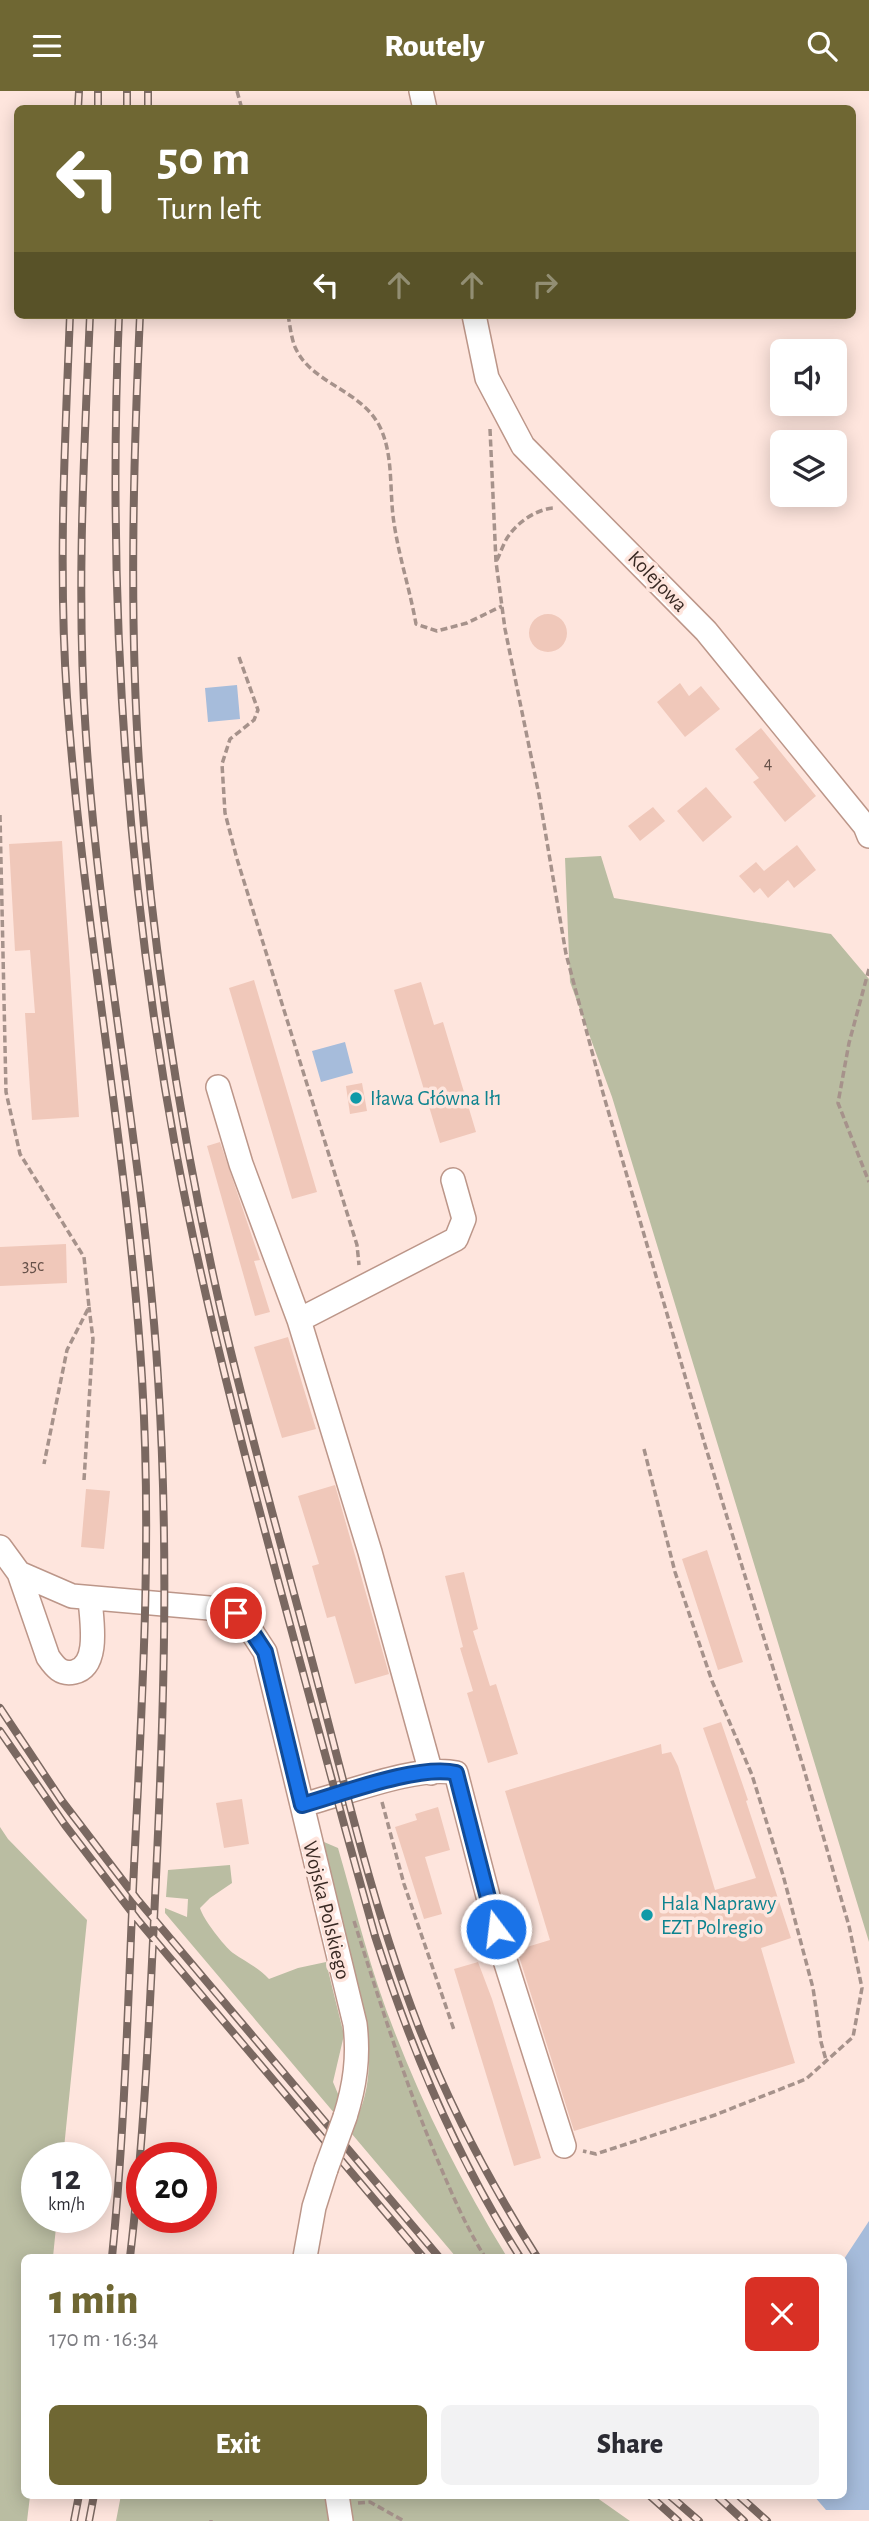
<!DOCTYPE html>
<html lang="en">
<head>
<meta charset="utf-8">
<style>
  body { margin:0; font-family:"Alegreya Sans",sans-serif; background:#f2f2f3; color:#2b2b33; height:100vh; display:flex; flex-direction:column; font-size:26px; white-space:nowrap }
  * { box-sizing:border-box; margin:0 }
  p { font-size:23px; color:#7c7c81 }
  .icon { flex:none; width:38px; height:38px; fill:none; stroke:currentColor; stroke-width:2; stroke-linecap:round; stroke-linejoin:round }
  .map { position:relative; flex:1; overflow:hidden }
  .drawer { position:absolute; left:21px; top:2163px; width:826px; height:245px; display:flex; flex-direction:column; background:#fff; border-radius:10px; box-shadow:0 4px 18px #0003 }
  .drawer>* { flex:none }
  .top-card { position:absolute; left:14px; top:14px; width:842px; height:214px; border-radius:10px; box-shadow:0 4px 18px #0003; background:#6f6733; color:#fff; overflow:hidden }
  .tools { position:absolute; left:770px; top:248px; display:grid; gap:14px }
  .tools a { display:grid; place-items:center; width:77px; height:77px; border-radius:10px; background:#fff; box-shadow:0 4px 18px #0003; font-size:35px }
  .speed { position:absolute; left:21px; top:2051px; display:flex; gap:14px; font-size:35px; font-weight:700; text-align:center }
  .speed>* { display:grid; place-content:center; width:91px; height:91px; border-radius:50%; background:#fff; box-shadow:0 4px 18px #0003; line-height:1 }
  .speed small { font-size:18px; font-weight:400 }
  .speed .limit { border:10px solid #d22; background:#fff; color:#111 }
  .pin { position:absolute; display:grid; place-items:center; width:60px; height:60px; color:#fff; margin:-30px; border:4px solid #fff; border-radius:50%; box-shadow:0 2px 7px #0007 }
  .me { position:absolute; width:77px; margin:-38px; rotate:345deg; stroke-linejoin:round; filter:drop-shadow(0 0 5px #0008) }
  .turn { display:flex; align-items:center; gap:24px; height:147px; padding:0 28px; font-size:32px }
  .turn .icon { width:91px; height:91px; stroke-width:2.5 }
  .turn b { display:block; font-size:49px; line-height:60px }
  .lanes { display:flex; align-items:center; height:66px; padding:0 28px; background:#0003; justify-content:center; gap:35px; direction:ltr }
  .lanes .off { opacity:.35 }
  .round { display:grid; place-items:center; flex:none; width:74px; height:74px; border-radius:10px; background:#f2f2f3 }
  .summary { display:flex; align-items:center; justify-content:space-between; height:119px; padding:0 28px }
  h1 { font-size:42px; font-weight:800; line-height:52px; color:#6f6733 }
  .primary-button { display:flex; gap:14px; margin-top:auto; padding:14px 28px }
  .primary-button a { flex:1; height:80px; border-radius:10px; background:#6f6733; color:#fff; font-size:28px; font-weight:800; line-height:80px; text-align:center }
  .primary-button a+a { background:#f2f2f3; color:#2b2b33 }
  header { display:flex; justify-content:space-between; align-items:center; height:91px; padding:0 28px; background:#6f6733; color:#fff; font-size:32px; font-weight:800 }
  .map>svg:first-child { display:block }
  .green { fill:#babda2 }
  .water { fill:#a6bcdb }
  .building { fill:#f0c8ba }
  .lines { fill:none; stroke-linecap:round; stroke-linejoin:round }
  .minor-casing { stroke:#bc9689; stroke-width:26 }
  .path { stroke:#a6928b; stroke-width:3.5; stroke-dasharray:7 3.5; stroke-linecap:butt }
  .minor { stroke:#fff; stroke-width:23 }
  .rail-casing { stroke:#7a6861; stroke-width:8 }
  .rail { stroke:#fee5dd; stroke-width:5; stroke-dasharray:16; stroke-linecap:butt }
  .minor-bridge-casing { stroke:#bc9689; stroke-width:26; stroke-linecap:butt }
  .minor-bridge { stroke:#fff; stroke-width:23 }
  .route-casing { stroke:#114b97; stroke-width:18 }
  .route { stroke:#1a73e8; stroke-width:12 }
  .culture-dot { fill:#0f9aa8; stroke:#fee5dd; stroke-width:2.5 }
  .labels { text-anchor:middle; stroke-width:7; stroke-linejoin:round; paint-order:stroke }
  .number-label { font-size:18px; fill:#665149 }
  .street-label { font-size:21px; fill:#382923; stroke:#fee5dd }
  .culture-label { font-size:21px; fill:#0d838f; stroke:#fee5dd; text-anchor:start }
</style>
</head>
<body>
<header><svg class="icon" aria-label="menu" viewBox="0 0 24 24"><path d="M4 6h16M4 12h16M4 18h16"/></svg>Routely<svg class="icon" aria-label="search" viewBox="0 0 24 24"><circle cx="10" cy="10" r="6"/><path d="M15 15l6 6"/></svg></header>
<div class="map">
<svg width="869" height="2430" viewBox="0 0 869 2430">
  <rect width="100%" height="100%" fill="#fee5dd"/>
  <path class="green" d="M 601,765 L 614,807 L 831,843 L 869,888 L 869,1851 L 612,1006 L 570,891 L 565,767 Z
    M 0,1736 L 8,1748 L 87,1829 L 63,2067 L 37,2067 L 37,2126 L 57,2126 L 53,2166 L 24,2166 L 24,2404 L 30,2405 L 27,2430 L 0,2430 Z
    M 317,1748 L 338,1757 C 356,1819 371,1882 395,1942 C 425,2020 463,2094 507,2166 L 456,2166 L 165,1822 L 165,1817 L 187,1826 L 188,1808 L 166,1806 L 168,1779 L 230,1774 L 232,1792 L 210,1807 L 200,1817 C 203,1828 224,1855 233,1862 C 246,1871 259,1877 269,1888 L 298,1877 L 326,1871 L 344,1944 L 333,1991 L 341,2010 L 358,2024 C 384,1967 357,1893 341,1836 C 332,1806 325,1777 317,1748 Z
    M 121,2404 L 593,2404 L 630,2430 L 116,2430 Z"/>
  <path class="water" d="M 237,594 L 240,628 L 208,631 L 205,597 Z
    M 345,951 L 353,982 L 321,991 L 312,960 Z
    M 869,2130 L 869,2419 L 826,2419 L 814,2405 L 844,2404 L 844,2168 Z"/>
  <path class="building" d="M529 542a19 19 0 1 1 38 0a19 19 0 1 1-38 0Z
    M 680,592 L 689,605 L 701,595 L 720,618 L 685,646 L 657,611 Z
    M 761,637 L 816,705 L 785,731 L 753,691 L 759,687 L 735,658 Z
    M 706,696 L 732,726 L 703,751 L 677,720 Z
    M 653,716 L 665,730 L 640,750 L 628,735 Z
    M 62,750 L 79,1026 L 32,1029 L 25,922 L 35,922 L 30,859 L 15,860 L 9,753 Z
    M 797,754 L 816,779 L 794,797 L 788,789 L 768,807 L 760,797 L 754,802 L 739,785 L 756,771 L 764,780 Z
    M 254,889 L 317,1101 L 292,1108 L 229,897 Z
    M 421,891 L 434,934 L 443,931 L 476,1041 L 440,1052 L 394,899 Z
    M 362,992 L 367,1020 L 350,1023 L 346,995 Z
    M 220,1051 L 260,1169 L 254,1170 L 270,1221 L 255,1225 L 207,1055 Z
    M 66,1153 L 67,1192 L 0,1195 L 0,1156 Z
    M 288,1246 L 316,1338 L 282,1347 L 254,1256 Z
    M 335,1394 L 389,1583 L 355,1593 L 335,1525 L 327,1527 L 312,1475 L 319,1473 L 298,1405 Z
    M 86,1398 L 110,1400 L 104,1458 L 81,1456 Z
    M 707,1459 L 743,1571 L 718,1579 L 682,1468 Z
    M 464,1481 L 478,1538 L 473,1540 L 490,1595 L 496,1593 L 518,1663 L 488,1672 L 467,1602 L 473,1600 L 460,1557 L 463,1556 L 445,1485 Z
    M 721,1631 L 748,1709 L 746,1710 L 791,1847 L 761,1857 L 795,1972 L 574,2040 L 517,1859 L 550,1849 L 505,1700 L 661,1653 L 662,1663 L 671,1661 L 678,1675 L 715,1799 L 756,1787 L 703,1637 Z
    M 242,1708 L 249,1753 L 224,1757 L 216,1712 Z
    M 438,1716 L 450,1759 L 425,1766 L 442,1823 L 424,1828 L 395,1736 L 417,1729 L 415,1723 Z
    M 478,1871 L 492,1908 L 541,2067 L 514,2075 L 454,1878 Z"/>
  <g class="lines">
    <defs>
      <path id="minor" d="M 421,0 L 425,18
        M 474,224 L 487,287 L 523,355 L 706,540 L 865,735 L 869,745
        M 218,996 L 241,1073 L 299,1229 L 370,1461 L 431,1682
        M 299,1229 L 456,1148 L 464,1128 L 453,1089
        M 0,1456 L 19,1482 L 72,1505 L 209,1517 L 236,1522 L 248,1535 L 265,1561 L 355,1933 C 359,1966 355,1994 345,2026
        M 19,1482 L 48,1566 C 55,1576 61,1584 74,1581 C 101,1575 91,1527 90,1507
        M 302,1714 C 342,1704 418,1673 456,1682 L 503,1863 L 564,2055
        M 305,2166 L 314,2116 L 326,2078
        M 337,2404 L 341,2430"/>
    </defs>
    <use href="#minor" class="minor-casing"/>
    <path class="path" d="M 237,0 L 242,18
      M 288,224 C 290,234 291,246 295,256 C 311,293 361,298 380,336 C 394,365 389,401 394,432 C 399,466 410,499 416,533 L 437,540 L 467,532 L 502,515
      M 490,338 L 496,471 L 505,538 L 539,704 L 566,863 L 603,1002 L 705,1354 L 803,1675 L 849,1835 L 862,1897 L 853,1946 L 806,1988 L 715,2024 L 596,2063 L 583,2060
      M 497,469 C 501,461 504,450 510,443 C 519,430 539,417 555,417
      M 239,566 L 258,619 L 254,629 L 230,648 L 222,673 L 225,722 L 237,768 L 357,1154 L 359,1174
      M 0,724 L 6,1001 L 20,1063 L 84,1166 L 89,1216 L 67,1259 L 44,1373
      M 869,878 L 849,952 L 838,1012 L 869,1091
      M 644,1358 L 675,1481 L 712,1590 L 752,1684 L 783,1784 L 813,1897 L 821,1951 L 826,1969
      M 84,1389 L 93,1248 L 89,1216
      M 382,1711 L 404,1793 L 454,1939
      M 354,1830 C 380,1911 405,1992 438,2070 C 452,2103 466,2136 485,2166
      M 358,2412 L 370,2411 L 404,2430
      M 211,2430 L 211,2429"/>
    <use href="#minor" class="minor"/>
    <defs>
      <path id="rail" d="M 78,18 L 79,0
        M 98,18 L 98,0
        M 127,18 L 127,0
        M 148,18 L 148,0
        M 70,224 C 65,351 58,478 67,606 C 83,833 128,1059 142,1287 C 152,1450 142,1613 134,1776 C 128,1906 125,2037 112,2166
        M 90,224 C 84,364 76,504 86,645 C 100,860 145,1072 158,1287 C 169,1453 164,1619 156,1786 C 150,1913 145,2040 130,2166
        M 119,224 C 107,506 126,789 177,1066 C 204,1210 241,1351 279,1493 C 311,1611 342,1728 375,1845 C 411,1958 456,2066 520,2166
        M 140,224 C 133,379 129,533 140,687 C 153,865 181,1042 220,1215 C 247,1333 280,1449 311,1566 C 344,1689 372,1815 418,1934 C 450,2016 490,2092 537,2166
        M 0,1617 L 62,1710 L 137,1808 L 439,2166
        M 0,1640 L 65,1734 L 137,1828 L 423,2166
        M 649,2404 L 678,2430
        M 669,2404 L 699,2430
        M 716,2404 L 744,2430
        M 738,2404 L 767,2430
        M 74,2430 L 79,2404
        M 89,2430 L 94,2404"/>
    </defs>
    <use href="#rail" class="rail-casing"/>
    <use href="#rail" class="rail"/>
    <defs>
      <path id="minor-bridge" d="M 326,2078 L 345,2026"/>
    </defs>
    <use href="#minor-bridge" class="minor-bridge-casing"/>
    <use href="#minor-bridge" class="minor-bridge"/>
  </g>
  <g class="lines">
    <defs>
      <path id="route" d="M 236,1522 L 248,1535 L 265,1561 L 302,1714 C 341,1703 419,1673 456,1682 L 496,1838"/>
    </defs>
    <use href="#route" class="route-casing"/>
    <use href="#route" class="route"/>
  </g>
  <g class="culture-dot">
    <circle cx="356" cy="1007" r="7"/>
    <circle cx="647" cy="1824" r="7"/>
  </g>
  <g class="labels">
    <g class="number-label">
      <text x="768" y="678">4</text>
      <text x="33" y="1180">35c</text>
    </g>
    <g class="street-label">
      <text transform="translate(658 490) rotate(46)" y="7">Kolejowa</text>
      <text transform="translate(327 1819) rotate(76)" y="7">Wojska Polskiego</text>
    </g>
    <g class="culture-label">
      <text x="370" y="1014">Iława Główna Ił1</text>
      <text x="661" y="1819">Hala Naprawy<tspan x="661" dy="24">EZT Polregio</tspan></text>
    </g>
  </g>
</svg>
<div class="tools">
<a><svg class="icon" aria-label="sound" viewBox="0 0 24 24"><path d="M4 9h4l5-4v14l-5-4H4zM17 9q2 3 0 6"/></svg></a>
<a><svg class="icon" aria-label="layers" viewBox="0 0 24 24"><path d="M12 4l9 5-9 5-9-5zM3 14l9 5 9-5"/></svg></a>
</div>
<div class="speed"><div>12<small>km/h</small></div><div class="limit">20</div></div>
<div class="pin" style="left:236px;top:1522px;background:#d93025"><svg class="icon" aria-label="arrive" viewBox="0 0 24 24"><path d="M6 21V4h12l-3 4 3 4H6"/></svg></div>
<svg class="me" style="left:496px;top:1838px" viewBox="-20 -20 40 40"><circle r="17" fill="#1a73e8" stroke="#fff" stroke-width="3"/><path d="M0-11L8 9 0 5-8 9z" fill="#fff"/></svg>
<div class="top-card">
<div class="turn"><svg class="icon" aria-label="left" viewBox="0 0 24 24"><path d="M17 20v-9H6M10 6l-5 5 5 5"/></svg><div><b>50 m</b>Turn left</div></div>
<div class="lanes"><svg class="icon" aria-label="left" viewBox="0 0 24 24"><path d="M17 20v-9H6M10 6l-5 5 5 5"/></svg><svg class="icon off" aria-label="ahead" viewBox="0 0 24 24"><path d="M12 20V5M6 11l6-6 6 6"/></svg><svg class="icon off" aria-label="ahead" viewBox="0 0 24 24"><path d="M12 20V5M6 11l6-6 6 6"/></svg><svg class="icon off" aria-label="right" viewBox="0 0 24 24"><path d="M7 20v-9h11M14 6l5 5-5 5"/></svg></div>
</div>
<section class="drawer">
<div class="summary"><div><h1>1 min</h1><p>170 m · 16:34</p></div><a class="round" style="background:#d93025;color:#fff"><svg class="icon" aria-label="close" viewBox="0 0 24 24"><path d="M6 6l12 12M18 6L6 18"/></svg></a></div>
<div class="primary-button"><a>Exit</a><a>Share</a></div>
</section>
</div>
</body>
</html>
